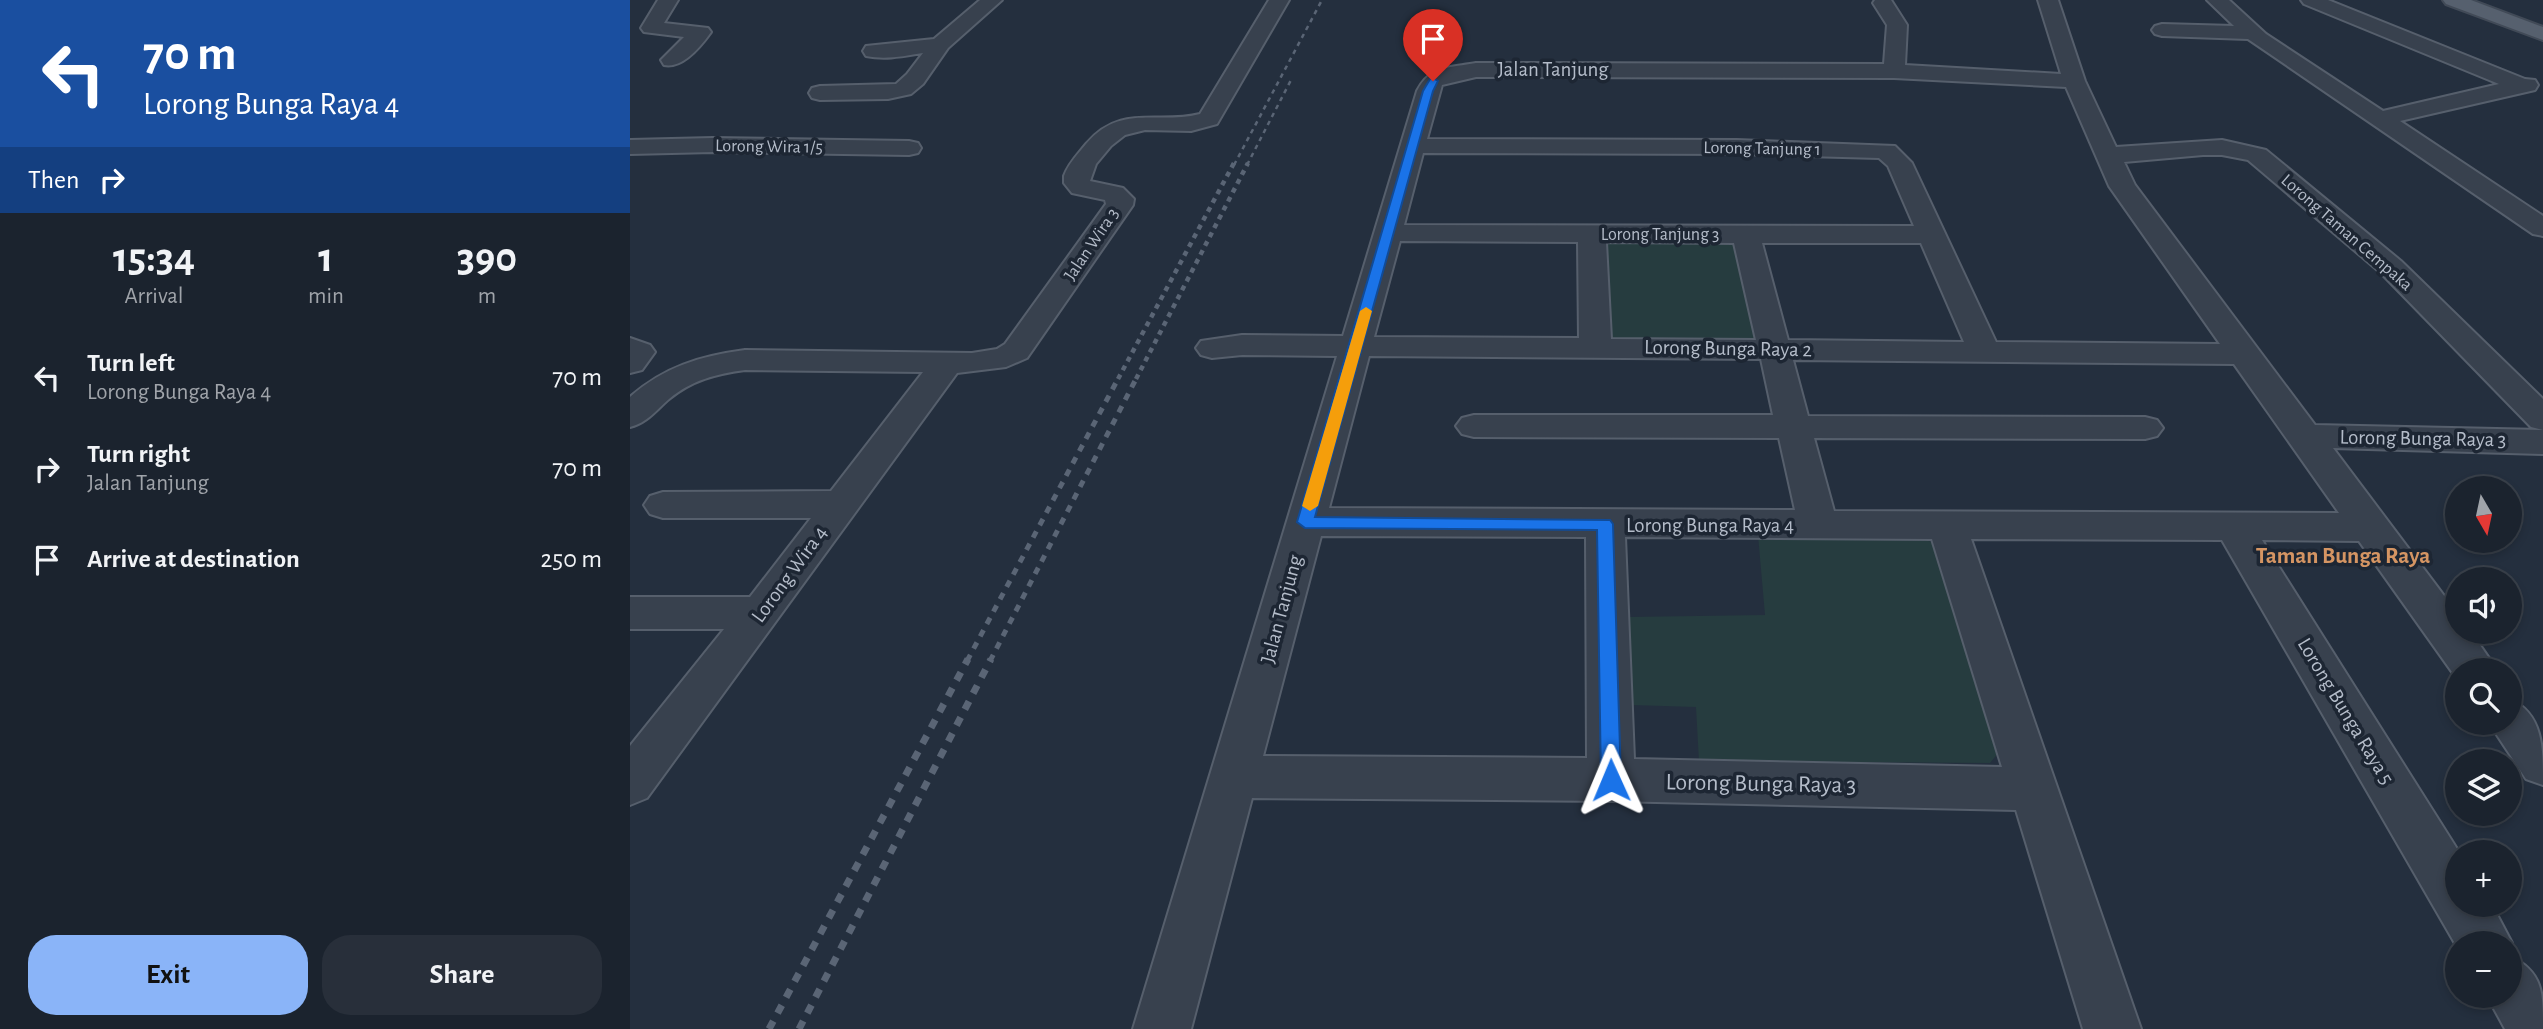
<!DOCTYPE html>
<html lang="en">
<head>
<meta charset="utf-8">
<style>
  body { margin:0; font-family:"Alegreya Sans",sans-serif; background:#282f3a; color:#f1f3f6; height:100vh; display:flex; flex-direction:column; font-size:26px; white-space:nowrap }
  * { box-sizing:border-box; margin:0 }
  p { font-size:23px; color:#a0a4aa }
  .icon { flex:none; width:38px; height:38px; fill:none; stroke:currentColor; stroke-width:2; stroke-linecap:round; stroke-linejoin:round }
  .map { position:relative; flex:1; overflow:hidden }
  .side { display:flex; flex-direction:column; background:#1b232e; width:630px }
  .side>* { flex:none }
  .top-card { background:#1a4fa0; color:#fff; overflow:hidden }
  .needle { width:46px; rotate:171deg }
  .buttons { position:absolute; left:1815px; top:476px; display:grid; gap:14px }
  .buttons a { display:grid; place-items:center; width:77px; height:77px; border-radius:50%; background:#1b232e; box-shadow:0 4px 10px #0003,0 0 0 2px #39404a; font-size:35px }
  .pin { position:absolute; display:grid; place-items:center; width:60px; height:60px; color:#fff; margin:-72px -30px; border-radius:50% 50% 50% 0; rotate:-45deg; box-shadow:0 0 7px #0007 }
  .pin .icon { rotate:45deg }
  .me { position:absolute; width:77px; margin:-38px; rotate:359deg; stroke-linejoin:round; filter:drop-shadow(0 0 5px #0008) }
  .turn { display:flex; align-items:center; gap:24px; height:147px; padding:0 28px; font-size:32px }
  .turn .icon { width:91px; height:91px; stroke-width:2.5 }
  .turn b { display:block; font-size:49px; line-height:60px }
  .then { display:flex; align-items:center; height:66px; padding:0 28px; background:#0003; gap:14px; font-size:26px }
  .eta { display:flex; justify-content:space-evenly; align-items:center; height:119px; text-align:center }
  .eta b { font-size:42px; font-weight:700; line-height:49px }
  .action { display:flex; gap:14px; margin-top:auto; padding:14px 28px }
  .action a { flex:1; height:80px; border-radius:28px; background:#8ab4f8; color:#111; font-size:28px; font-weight:700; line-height:80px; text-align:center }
  .action a+a { background:#282f3a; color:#f1f3f6 }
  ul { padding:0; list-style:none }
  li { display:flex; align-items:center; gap:21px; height:91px; padding:0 28px }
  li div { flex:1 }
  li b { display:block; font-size:26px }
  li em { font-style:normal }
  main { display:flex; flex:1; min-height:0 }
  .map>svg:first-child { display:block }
  .green { fill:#263c3f }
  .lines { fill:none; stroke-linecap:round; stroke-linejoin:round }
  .minor-casing { stroke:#565f6c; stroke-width:4 }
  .major-casing { stroke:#414a57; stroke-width:4 }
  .minor { fill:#38414e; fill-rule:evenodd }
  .major { fill:#56606e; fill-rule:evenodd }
  .rail-far3 { stroke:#5a6575; stroke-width:2.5; stroke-dasharray:4.5 4.5; stroke-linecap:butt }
  .rail-far2 { stroke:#5a6575; stroke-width:4.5; stroke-dasharray:5 5; stroke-linecap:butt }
  .rail-far1 { stroke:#5a6575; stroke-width:5; stroke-dasharray:7 7; stroke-linecap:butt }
  .rail { stroke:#5a6575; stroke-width:7; stroke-dasharray:9 9; stroke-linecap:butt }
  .route { fill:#1a73e8; stroke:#114b97; stroke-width:2 }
  .slow { fill:#f59e0b }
  .labels { text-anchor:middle; stroke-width:7; stroke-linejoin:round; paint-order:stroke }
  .far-street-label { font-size:18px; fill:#b4bcc9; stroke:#1d2633 }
  .street-label { font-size:21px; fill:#b4bcc9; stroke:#1d2633 }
  .neighbourhood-label { font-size:23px; font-weight:bold; fill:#d59563; stroke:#1d2633 }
  .near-street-label { font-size:24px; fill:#b4bcc9; stroke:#1d2633 }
</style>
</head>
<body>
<main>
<section class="side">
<div class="top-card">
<div class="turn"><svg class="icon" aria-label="left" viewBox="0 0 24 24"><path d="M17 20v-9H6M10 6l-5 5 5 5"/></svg><div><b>70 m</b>Lorong Bunga Raya 4</div></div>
<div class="then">Then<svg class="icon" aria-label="right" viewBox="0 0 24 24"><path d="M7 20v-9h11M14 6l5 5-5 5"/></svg></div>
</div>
<div class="eta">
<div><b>15:34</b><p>Arrival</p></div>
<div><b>1</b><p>min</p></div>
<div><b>390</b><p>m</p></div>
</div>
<ul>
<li><svg class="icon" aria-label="left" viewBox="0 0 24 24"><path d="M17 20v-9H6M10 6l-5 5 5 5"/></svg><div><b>Turn left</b><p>Lorong Bunga Raya 4</p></div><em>70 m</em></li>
<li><svg class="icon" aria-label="right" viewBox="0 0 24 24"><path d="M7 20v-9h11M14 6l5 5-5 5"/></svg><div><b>Turn right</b><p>Jalan Tanjung</p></div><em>70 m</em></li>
<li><svg class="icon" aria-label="arrive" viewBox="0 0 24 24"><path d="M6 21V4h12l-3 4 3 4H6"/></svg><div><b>Arrive at destination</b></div><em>250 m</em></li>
</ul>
<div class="action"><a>Exit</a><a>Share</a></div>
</section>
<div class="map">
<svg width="1913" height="1029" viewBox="0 0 1913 1029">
  <rect width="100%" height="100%" fill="#242f3e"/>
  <path class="green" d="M 969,240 L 1110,240 L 1130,342 L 974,340 Z
    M 1128,535 L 1286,536 L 1309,545 L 1369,752 L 1360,763 L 1069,761 L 1066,707 L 1001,705 L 998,617 L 1135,615 Z"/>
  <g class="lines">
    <defs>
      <path id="minor" d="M 28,0 L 48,0 L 34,23 L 78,28 L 81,32 C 71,46 53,69 34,65 L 31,60 L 54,37 L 14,32 L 11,28 Z
        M 350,0 L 372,0 L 318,48 L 293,84 L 281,94 L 258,99 L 190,100 L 182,98 L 179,93 L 182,88 L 190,86 L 266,84 L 277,74 L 293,53 C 274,56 256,60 236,56 L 233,51 L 236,46 L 304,39 Z
        M 639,0 L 659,0 L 587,124 L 561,131 L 515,130 L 495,135 L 481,146 L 466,164 L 460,181 L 493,188 L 504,199 L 503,205 L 397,358 L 376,367 L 327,373 L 17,798 L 0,805 L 0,746 L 94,629 L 0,629 L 0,597 L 120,597 L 181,518 L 33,518 L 20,514 L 14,505 L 20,496 L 33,492 L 201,491 L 293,372 L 115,370 C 86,374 62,380 39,399 C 26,410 17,423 0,427 L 0,397 C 34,367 70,356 115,350 L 342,353 L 367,349 L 375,344 L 476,204 L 475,200 L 442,193 L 434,183 L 434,176 C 438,164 448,154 456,144 C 491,103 526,125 570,114 Z
        M 1245,0 L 1261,0 L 1277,25 L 1275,65 L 1431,74 L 1408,0 L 1428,0 L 1455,81 L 1486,147 L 1592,140 L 1636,150 L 1771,261 L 1913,399 L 1913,454 L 1703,448 L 1827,613 L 1827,632 L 1841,632 L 1867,670 L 1827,670 L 1827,679 L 1729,541 L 1632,540 L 1829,852 L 1827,852 L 1827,905 L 1862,905 L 1882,943 L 1880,949 L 1880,943 L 1827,943 L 1827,947 L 1592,540 L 1341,539 L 1511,1029 L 1453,1029 L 1386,810 L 981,801 L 622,798 L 561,1029 L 503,1029 L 707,356 L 612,355 L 582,358 L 571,355 L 566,348 L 571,341 L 612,335 L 713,336 L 787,91 C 800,65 820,68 846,63 L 1254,64 L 1257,25 L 1243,3 ZM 846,77 L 1264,78 L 1436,87 L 1479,186 L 1590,344 L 1366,342 L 1282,163 L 1265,146 L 1107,140 L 797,139 L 812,85 ZM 793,153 L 1107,154 L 1249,158 L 1258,166 L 1284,226 L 774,225 ZM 1573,155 L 1592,155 L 1618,160 L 1751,273 L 1901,427 L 1913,430 L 1685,425 L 1505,185 L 1494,162 ZM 770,241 L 948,242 L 949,338 L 744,337 ZM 976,242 L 1104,243 L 1126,340 L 981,339 ZM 1132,243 L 1291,243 L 1334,342 L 1158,340 ZM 739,356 L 1131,359 L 1143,415 L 844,415 L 832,418 L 826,426 L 832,434 L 844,437 L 1149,438 L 1165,510 L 699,508 ZM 1163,360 L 1604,364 L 1709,513 L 1204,511 L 1184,438 L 1515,439 L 1527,436 L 1533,428 L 1527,420 L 1515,417 L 1178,416 ZM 691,536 L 956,537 L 957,758 L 633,756 ZM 995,537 L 1302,539 L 1372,767 L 1004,759 Z
        M 1577,0 L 1599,0 L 1636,34 L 1753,111 L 1869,84 L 1674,4 L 1671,0 L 1698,0 L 1895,79 L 1905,80 L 1908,85 L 1905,90 L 1770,121 L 1913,216 L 1913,236 L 1903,234 L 1618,39 L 1532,36 L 1525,34 L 1522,30 L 1525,26 L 1532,24 L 1604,26 Z
        M 83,138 L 279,141 L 288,143 L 291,148 L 288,153 L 279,155 L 83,152 L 0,154 L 0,140 Z
        M 0,338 L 20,345 L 25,352 L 12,370 L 0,373 Z
        M 1880,699 C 1913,714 1913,747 1913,785 L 1896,779 L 1859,723 L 1880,723 Z
        M 1880,956 C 1913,972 1913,992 1913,1029 L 1875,1029 L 1857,996 L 1880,996 Z"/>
      <path id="major" d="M 1813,0 L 1841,0 L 1913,27 L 1913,40 L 1816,4 Z"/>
    </defs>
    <use href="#minor" class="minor-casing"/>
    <use href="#major" class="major-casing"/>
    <use href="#minor" class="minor"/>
    <use href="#major" class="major"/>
    <path class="rail-far3" d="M 604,165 L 692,0
      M 617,165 L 662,78"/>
    <path class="rail-far2" d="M 488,379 L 604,163
      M 506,379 L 618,163"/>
    <path class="rail-far1" d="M 337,661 L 489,377
      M 360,661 L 507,377"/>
    <path class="rail" d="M 139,1029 L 338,659
      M 169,1029 L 361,659"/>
  </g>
  <path class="route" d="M 803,78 L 808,81 L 803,91 L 685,517 L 980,520 L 983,524 L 991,780 L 988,786 L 981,788 L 974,786 L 971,780 L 967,530 L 675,528 L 667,522 L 793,91 L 800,79 Z"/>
  <path class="slow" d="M 736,307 L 742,311 L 688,506 L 680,511 L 672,506 L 730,311 Z"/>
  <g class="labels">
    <g class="far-street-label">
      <text transform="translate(139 146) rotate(1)" y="6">Lorong Wira 1/5</text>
      <text transform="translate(1132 148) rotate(1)" y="6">Lorong Tanjung 1</text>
      <text transform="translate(1717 232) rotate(41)" y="6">Lorong Taman Cempaka</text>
      <text x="1030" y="240">Lorong Tanjung 3</text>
      <text transform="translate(461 244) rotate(-56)" y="6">Jalan Wira 3</text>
    </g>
    <g class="street-label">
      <text x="923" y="76">Jalan Tanjung</text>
      <text transform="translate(1098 348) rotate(1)" y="7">Lorong Bunga Raya 2</text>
      <text transform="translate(1793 438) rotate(1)" y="7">Lorong Bunga Raya 3</text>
      <text x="1080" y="532">Lorong Bunga Raya 4</text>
      <text transform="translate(159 574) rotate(-54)" y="7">Lorong Wira 4</text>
      <text transform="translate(651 609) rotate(-75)" y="7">Jalan Tanjung</text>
      <text transform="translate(1716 711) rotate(59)" y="7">Lorong Bunga Raya 5</text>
    </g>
    <g class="neighbourhood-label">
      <text x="1713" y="563">Taman Bunga Raya</text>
    </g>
    <g class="near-street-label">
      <text transform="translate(1131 783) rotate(1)" y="8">Lorong Bunga Raya 3</text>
    </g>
  </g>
</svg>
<div class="buttons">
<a><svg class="needle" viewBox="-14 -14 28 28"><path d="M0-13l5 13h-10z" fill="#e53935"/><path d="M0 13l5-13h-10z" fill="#a0a4aa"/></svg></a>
<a><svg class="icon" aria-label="sound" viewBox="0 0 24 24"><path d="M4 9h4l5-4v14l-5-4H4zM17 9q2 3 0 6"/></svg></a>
<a><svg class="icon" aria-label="search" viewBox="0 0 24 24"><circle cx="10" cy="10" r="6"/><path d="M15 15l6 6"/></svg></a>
<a><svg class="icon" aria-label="layers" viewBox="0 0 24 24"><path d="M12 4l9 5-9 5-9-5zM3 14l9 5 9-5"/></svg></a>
<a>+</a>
<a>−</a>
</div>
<div class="pin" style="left:803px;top:81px;background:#d93025"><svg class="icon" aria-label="arrive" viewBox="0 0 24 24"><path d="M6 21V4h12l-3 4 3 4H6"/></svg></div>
<svg class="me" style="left:981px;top:780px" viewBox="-20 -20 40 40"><path d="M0-17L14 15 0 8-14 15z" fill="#1a73e8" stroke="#fff" stroke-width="4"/></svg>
</div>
</main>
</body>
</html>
